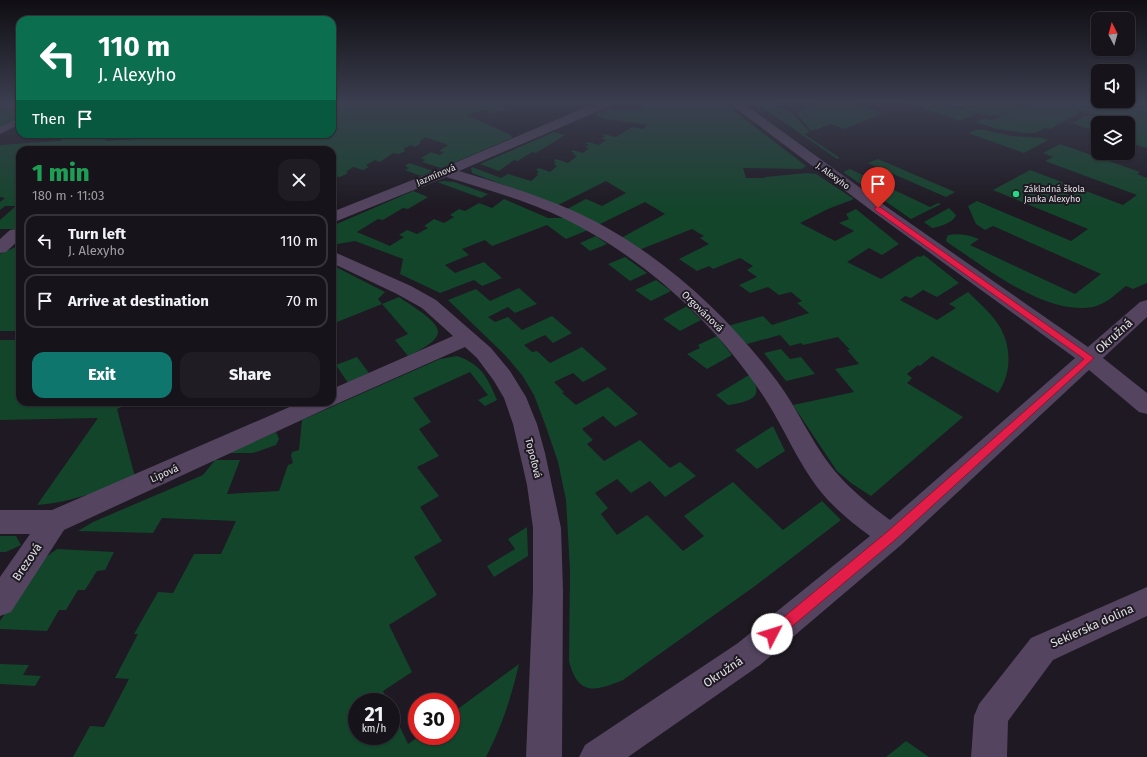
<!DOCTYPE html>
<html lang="en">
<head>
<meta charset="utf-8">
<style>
  body { margin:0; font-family:"Fira Sans",sans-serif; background:#1f1c23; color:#f1f3f6; height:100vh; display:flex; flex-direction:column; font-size:15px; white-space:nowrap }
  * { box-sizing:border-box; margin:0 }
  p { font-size:13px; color:#9e9ea2 }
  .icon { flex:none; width:22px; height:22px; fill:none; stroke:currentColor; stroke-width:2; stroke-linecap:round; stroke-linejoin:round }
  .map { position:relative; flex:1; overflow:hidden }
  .details { position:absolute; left:16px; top:146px; width:320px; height:260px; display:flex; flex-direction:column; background:#16131a; border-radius:12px; box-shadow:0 1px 3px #0004,0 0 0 1px #353239 }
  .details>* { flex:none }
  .hud { position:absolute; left:16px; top:16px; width:320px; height:122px; border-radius:12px; box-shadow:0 1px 3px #0004,0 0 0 1px #353239; background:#0b6e4f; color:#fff; overflow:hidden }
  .needle { width:26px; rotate:354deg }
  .controls { position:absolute; left:1091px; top:12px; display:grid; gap:8px }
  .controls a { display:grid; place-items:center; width:44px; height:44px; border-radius:8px; background:#16131a; box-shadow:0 1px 3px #0004,0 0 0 1px #353239; font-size:20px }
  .speed { position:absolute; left:348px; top:693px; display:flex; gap:8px; font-size:20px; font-weight:700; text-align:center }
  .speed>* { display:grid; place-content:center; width:52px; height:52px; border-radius:50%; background:#16131a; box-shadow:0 1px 3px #0004,0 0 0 1px #353239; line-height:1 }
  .speed small { font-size:10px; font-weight:400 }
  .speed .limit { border:6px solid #d22; background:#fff; color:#111 }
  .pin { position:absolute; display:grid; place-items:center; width:34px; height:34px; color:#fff; margin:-41px -17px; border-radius:50% 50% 50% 0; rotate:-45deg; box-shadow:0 0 4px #0007 }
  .pin .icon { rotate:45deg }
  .me { position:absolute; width:44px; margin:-22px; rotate:50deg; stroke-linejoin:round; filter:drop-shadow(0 0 3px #0008) }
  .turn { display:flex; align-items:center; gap:14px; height:84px; padding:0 16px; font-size:18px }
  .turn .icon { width:52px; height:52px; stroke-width:2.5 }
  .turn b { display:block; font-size:28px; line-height:34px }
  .then { display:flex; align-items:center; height:38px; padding:0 16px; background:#0003; gap:8px; font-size:15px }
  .round { display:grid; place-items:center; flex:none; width:42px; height:42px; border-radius:12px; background:#1f1c23 }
  .overview { display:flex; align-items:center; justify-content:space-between; height:68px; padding:0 16px }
  h1 { font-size:24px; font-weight:800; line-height:30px; color:#1e9e55 }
  .action { display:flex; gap:8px; margin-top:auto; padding:8px 16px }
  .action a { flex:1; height:46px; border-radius:12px; background:#0f766e; color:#fff; font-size:16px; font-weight:800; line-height:46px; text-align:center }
  .action a+a { background:#1f1c23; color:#f1f3f6 }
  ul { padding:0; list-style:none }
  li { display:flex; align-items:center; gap:12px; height:54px; margin:0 8px 6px; padding:0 8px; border:2px solid #353239; border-radius:12px }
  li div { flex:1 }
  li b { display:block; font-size:15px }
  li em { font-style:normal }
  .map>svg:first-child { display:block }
  .green { fill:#13452b }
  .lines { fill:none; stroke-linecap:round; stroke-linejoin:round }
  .service { fill:#54445f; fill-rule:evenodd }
  .minor { fill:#54445f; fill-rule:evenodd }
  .route { fill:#e11d48; stroke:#92132f }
  .poi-dot { fill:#24d886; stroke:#1e1922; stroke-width:1.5 }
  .labels { text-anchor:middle; stroke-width:4; stroke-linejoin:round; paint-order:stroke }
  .far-street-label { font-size:9px; fill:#e0dde3; stroke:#1e1922 }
  .far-poi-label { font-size:9px; fill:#e0dde3; stroke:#1e1922; text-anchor:start }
  .street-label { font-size:10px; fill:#e0dde3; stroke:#1e1922 }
  .near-street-label { font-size:12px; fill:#e0dde3; stroke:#1e1922 }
</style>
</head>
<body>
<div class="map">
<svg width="1147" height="757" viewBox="0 0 1147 757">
  <rect width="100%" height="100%" fill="#1e1922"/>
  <path class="green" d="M 332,103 L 497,104 L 506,109 L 493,113 L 485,109 L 467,115 L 511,135 L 512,138 L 441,168 L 422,162 L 425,160 L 421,158 L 431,152 L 440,155 L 444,152 L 439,151 L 448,145 L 425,137 L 419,142 L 421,143 L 415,147 L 411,145 L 403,149 L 406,151 L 398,154 L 393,153 L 380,162 L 375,160 L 366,165 L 369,167 L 363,170 L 353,167 L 346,172 L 348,173 L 340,177 L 332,176 L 332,150 L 293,150 L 295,147 L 255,147 L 252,150 L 223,150 L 225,147 L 204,147 L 200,150 L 20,150 L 20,229 L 0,229 L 0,220 L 16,206 L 5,206 L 0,210 L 0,202 L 5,198 L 0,197 L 0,145 L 60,141 L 63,138 L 44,139 L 48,134 L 110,134 L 105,141 L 165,137 L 168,134 L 332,134 Z
    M 640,103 L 724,103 L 806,166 L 802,169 L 743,168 L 746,178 L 765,178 L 765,177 L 807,173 L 816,174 L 854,199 L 828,209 L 800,223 L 835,241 L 854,231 L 839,223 L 849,219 L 846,214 L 856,209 L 899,244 L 882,255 L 869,248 L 847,262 L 881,279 L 918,256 L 920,257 L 924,255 L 959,283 L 937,297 L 923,290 L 911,298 L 905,296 L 900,300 L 937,320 L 956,308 L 949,304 L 968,292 C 978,302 990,312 998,324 C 1012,345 1012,373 998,393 L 932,356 L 920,366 L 918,365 L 907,374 L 912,378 L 907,383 L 963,417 L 871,496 L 851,483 L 837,471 L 793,405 L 854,392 L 835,369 L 859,364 L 847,350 L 850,350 L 838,337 L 803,345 L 801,343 L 790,346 L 780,335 L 747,344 L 728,326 L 763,316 L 772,325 L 809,313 L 797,303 L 802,301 L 791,292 L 779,295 L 768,287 L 750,293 L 739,285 L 757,277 L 747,270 L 753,266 L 740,258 L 713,269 L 709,266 L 697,271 L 679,259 L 709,244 L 700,238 L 704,236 L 692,229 L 639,250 L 621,238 L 665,214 L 645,202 L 598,225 L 567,209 L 586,199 L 602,206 L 626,193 L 606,181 L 558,205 L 472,173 L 471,169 L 472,167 L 501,178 L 508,174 L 531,181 L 538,175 L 536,174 L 539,172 L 536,170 L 539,168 L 550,172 L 557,166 L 554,164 L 556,162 L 553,161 L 556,159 L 568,163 L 577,156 L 573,154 L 575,153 L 571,152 L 573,150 L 583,153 L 589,148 L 585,147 L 589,145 L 585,143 L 588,142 L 599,145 L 606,140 L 602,138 L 605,136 L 602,135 L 604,134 L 616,137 L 632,127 L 642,129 L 648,125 L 606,119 L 594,115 L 613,107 L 613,110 L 642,110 Z
    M 756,103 L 773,103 L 774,104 L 772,105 L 793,113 L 809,132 L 804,134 L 840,158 L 837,159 Z
    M 822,103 L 853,103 L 882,114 L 844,129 L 831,124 L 811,131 L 796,113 Z
    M 908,103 L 937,103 L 948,107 L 951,106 L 976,114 L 960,121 Z
    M 946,103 L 1023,103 C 995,125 976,113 946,103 Z
    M 1029,103 L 1147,103 L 1147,148 L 1128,142 L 1128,123 L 1098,123 L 1098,132 L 1072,123 L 1085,116 L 1098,116 L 1074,109 L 1078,114 L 1050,129 L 1045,128 L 1035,133 L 1025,133 L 997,129 L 975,122 L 985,118 L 992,120 Z
    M 0,108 L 20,110 L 20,119 L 0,129 Z
    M 979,129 L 1012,136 L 1042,138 L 1048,140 L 1024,153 L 968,133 Z
    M 554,132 L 565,135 L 536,153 L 532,152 L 518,161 L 514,160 L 499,171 L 480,164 Z
    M 1060,144 L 1140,172 L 1137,174 L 1147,178 L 1147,283 L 1133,289 L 1126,286 C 1116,294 1106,304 1093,307 C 1045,316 985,267 947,242 L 946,240 L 948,235 C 959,233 969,235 979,239 L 970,245 L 1075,294 L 1101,274 L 993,226 L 985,230 L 976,224 L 968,206 L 977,201 L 1071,241 L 1088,229 L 993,190 L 1030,170 L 1123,205 L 1137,195 L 1045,161 L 1053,157 L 1043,153 Z
    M 878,159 L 955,192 L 946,197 L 868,163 Z
    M 409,163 L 433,171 L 421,176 L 405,170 L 409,168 L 405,166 Z
    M 850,169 L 930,207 L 938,203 L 941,204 L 911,219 L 843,172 Z
    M 444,181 L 454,182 L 488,194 L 481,198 L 437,182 Z
    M 413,191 L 428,197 L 408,209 L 403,208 L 383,220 L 378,219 L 357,232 L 390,246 L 404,237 L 399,235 L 407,230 L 417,234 L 428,228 L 424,226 L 434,219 L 444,223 L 454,217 L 450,215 L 459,209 L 465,211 L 479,203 L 492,208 L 504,199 L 548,218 L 565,218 L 588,230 L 566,239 L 547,225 L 492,246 L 485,240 L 462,249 L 469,255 L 445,265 L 455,273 L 484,262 L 502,278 L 482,286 L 474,280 L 440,293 L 400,274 L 403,259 L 355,241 L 332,245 L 332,226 Z
    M 949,208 L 956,215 C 954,222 940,227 932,228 L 924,222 Z
    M 596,236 L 607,244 L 590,251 L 580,243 Z
    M 20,245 L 20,331 L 0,331 L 0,254 Z
    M 625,257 L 647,273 L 630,281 L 608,264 Z
    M 332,265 L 385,292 L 378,299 L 382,304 L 399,297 C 407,303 439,321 438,332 C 438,342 416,352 408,356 L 395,340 L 408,334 L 382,304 L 332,324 Z
    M 656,280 L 671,291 L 651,301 L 635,290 Z
    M 519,288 L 537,304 L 515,313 L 508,307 L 488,317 L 495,322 L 508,317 L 522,330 L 552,316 L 572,333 L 553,343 L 545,335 L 524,345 L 532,352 L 537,351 L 550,363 L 582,347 L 607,369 L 583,382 L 573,373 L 554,382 L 564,392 L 562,393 L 576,405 L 608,387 L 638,414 L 615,427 L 603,416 L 582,429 L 593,440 L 587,444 L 604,461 L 640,440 L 670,468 L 680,462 L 696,476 L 665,497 L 650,481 L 631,493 L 617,479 L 595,493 L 608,508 L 601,514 L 617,535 L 647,515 L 683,551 L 704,536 L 684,516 L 733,482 L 783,530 L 822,501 L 841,520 L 755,586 L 623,680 C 596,691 578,697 569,661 L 570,570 L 566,500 L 558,462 L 545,424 L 534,395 L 522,375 L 505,355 L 448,300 L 476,289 L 490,301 Z
    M 687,306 L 701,320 L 680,331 L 663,319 Z
    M 717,336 L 732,355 L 707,369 L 687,354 L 700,348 L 698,345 Z
    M 0,340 L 20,340 L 20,402 L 133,402 L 117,409 L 135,477 C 101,490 74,502 37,505 L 98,418 L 0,420 Z
    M 781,349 L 790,359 L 801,357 L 815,374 L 786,381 L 764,353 Z
    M 457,356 C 481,364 488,378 497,400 L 485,406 L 478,400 L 488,395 L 470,372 L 413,398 L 431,422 L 419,429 L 439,456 L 417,467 L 439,496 L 420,507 L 442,541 L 414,557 L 437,595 L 389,625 L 412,672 L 383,691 L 388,702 L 357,702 L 357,736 L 391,736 L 391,708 L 408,744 L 420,736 L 451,736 L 451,714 L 519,664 C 511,698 502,726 486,757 L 73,757 L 90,726 L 104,727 L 129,679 L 115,678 L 138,634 L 134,634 L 158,592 L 173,593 L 194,554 L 221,554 L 236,521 L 162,518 L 153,533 L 78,531 L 93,522 L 203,475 L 215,460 L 240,460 L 227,494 L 279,491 L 288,465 L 293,463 L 291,456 L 292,452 L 299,450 L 302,420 L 440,359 Z
    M 357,357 L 369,373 L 348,383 L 336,365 Z
    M 749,375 C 768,398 747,402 728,405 L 716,395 Z
    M 773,426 L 785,451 L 757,469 L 735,450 Z
    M 276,432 L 279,439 L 276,445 L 253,453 L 229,453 Z
    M 527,527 L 528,556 L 494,577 L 487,566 L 515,549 L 508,539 Z
    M 0,536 L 16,536 L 21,545 L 6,552 L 0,552 Z
    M 57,549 L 114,552 L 105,570 L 97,571 L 85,590 L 78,590 L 66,610 L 59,610 L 47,631 L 0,629 L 0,621 L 39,562 Z
    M 0,664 L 29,665 L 23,675 L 41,676 L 35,686 L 0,684 Z
    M 906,741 L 929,757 L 886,757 Z"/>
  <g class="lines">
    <path class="service" d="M 20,118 L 20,124 L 0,134 L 0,127 Z"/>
    <path class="minor" d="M 0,103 L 20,103 L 20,110 L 0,107 Z
      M 596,103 L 612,103 L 610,106 L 459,171 C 498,183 538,195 576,212 C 656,249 724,311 777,381 C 797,408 810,439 830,465 C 847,487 868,504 890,520 L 1075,358 L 872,211 L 729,103 L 743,103 L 884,205 L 1088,347 L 1140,302 L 1147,300 L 1147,317 L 1103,358 L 1147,393 L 1147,414 L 1139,412 L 1089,370 L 901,545 L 760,665 L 628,757 L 579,757 L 585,745 L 738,643 L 870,536 C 855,525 840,513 827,499 C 799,468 785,428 762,394 C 713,321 644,258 565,219 C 527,201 486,189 446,177 L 332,223 L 332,212 L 440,169 Z
      M 16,229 L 20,230 L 20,239 L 6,252 L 0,253 L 0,239 L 10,230 Z
      M 332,251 L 411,286 L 436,300 L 491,348 L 510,371 L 526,397 L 537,424 L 545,453 L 561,528 L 563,590 L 562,757 L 526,757 L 533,590 L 533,528 L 527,485 L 513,424 L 504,398 L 494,381 L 477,358 L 465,347 L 332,406 L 64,530 L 11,612 L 0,616 L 0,577 L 30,534 L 0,534 L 0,510 L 52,510 L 301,402 L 332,402 L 332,389 L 453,336 L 422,308 L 397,294 L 332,263 Z
      M 1147,587 L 1147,616 L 1053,660 L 1008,721 L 1007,757 L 971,757 L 974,716 L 979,704 L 1031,638 Z"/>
  </g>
  <linearGradient id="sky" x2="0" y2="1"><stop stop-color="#100e13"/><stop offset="0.49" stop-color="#3b3e4f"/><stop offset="1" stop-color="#3b3e4f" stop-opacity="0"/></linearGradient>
  <rect width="1147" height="209" fill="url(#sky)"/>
  <path class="route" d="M 875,207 L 880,207 L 1094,358 L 895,540 L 777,639 L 772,641 L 768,639 L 766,634 L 768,630 L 887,532 L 1084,359 L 875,210 Z"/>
  <circle class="poi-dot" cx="1016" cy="194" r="4"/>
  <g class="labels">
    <g class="far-street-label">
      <text transform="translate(436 175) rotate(-23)" y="3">Jazmínová</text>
      <text transform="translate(833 176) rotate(36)" y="3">J. Alexyho</text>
    </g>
    <g class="far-poi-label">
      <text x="1024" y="192">Základná škola<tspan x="1024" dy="10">Janka Alexyho</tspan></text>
    </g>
    <g class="street-label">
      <text transform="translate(703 311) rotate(44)" y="4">Orgovánová</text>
      <text transform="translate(534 458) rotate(76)" y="4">Topoľová</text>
      <text transform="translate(164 473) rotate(-24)" y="4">Lipová</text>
    </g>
    <g class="near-street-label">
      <text transform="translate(1114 336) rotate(-42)" y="4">Okružná</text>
      <text transform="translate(27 562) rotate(-56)" y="4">Brezová</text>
      <text transform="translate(1092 626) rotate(-24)" y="4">Sekierska dolina</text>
      <text transform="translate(723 672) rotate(-34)" y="4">Okružná</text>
    </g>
  </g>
</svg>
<div class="controls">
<a><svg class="needle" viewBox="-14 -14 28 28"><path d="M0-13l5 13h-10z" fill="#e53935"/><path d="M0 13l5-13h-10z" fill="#9e9ea2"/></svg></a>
<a><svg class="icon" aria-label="sound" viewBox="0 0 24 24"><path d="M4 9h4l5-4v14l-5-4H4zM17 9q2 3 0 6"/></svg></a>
<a><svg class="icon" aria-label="layers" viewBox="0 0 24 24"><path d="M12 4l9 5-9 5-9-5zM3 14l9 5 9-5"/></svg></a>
</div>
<div class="speed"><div>21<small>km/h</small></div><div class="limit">30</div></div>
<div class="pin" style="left:878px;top:208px;background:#d93025"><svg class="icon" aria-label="arrive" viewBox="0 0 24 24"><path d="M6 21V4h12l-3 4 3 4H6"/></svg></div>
<svg class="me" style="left:772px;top:634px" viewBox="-20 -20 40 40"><circle r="19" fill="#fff"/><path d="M0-13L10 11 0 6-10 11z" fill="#e11d48"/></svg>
<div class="hud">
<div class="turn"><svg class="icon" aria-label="left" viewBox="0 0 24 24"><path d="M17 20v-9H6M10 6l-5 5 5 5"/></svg><div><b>110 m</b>J. Alexyho</div></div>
<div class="then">Then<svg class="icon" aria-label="arrive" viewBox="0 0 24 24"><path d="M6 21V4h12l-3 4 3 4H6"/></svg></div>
</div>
<section class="details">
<div class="overview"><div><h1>1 min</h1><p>180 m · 11:03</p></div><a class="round"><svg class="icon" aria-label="close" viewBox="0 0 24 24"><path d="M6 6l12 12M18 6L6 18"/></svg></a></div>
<ul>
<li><svg class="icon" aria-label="left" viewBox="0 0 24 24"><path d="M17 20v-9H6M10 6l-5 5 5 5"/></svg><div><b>Turn left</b><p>J. Alexyho</p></div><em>110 m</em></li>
<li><svg class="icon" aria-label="arrive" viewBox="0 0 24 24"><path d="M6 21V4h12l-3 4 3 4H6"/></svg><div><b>Arrive at destination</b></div><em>70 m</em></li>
</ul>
<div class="action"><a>Exit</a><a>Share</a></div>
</section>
</div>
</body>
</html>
